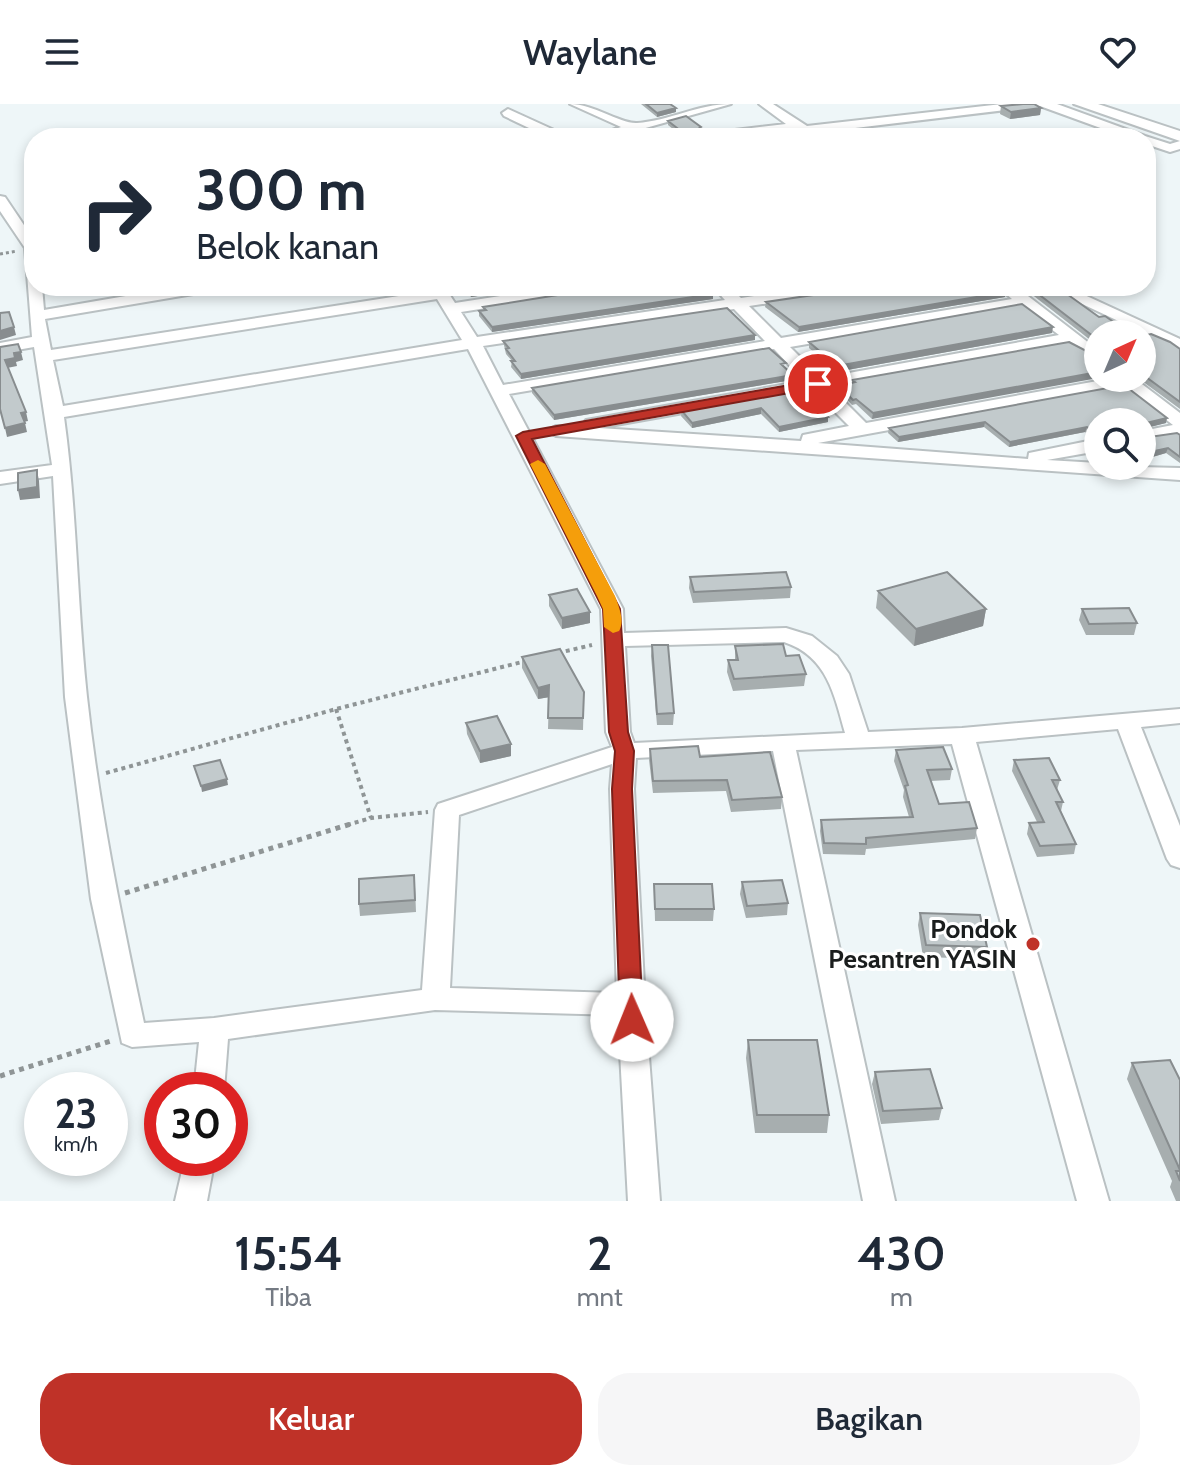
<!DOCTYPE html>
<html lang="id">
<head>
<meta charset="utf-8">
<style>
  body { margin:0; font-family:Cabin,sans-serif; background:#f6f6f7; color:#1f2937; height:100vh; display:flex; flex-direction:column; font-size:30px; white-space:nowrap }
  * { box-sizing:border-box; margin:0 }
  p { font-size:26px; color:#747a83 }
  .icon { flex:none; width:44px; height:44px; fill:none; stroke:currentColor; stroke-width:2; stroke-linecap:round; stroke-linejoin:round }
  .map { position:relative; height:1097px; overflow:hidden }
  .drawer { display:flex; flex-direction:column; background:#fff; flex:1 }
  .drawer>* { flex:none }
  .guide { position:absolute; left:24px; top:24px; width:1132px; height:168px; border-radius:32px; box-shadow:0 4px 12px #0003; background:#fff; color:#1f2937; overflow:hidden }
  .needle { width:52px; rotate:44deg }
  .tools { position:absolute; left:1084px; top:216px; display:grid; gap:16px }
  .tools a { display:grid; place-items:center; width:72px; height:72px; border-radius:50%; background:#fff; box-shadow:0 4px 12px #0003; font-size:40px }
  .speed { position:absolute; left:24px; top:968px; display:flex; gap:16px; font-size:40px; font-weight:700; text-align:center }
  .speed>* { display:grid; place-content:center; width:104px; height:104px; border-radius:50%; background:#fff; box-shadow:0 4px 12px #0003; line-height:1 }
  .speed small { font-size:20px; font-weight:400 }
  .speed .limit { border:12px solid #d22; background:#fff; color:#111 }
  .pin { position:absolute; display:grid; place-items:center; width:68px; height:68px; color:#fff; margin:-34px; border:4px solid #fff; border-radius:50%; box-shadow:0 2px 8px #0007 }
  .me { position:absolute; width:88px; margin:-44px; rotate:359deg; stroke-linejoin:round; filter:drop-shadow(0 0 6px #0008) }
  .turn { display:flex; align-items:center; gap:28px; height:168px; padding:0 40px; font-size:36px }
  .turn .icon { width:104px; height:104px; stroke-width:2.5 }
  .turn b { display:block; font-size:56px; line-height:68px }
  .eta { display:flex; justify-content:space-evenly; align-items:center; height:136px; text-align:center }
  .eta b { font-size:48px; font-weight:600; line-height:56px }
  .button { display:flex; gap:16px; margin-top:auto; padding:16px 40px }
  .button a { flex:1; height:92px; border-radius:32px; background:#bf3228; color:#fff; font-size:32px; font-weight:600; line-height:92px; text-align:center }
  .button a+a { background:#f6f6f7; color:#1f2937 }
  header { display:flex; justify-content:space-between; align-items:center; height:104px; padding:0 40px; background:#fff; font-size:36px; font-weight:600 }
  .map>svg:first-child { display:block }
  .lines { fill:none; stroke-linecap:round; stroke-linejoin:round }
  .minor-casing { stroke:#bac1c3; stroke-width:4 }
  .major-casing { stroke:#bac1c3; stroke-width:4 }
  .path-far2 { stroke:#8f9596; stroke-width:3; stroke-dasharray:3 3; stroke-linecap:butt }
  .path-far1 { stroke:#8f9596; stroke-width:4; stroke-dasharray:4 4; stroke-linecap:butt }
  .path { stroke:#8f9596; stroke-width:5; stroke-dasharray:5 5; stroke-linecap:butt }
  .minor { fill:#fff; fill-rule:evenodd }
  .major { fill:#fff; fill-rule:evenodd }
  .wall { fill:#a7aeaf }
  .shaded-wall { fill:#888d8f }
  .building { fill:#c2cacc; stroke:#888d8f; stroke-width:2 }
  .route { fill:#bf3228; stroke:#7c201a; stroke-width:2 }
  .slow { fill:#f59e0b }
  .poi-dot { fill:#bf3228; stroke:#fff; stroke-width:3 }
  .labels { text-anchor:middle; stroke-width:6; stroke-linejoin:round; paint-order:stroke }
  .near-poi-label { font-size:26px; font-weight:bold; fill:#1a1d1d; stroke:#fff; text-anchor:end }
</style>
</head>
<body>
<header><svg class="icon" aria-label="menu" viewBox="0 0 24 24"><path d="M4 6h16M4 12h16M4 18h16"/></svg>Waylane<svg class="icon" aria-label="heart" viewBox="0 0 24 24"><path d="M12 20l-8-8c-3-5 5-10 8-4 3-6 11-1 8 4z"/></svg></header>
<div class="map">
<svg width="1180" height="1097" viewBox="0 0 1180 1097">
  <rect width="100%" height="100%" fill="#eef6f8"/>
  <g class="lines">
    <defs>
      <path id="minor" d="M 570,0 C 594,0 620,20 637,19 C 669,17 698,0 731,0 L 610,34 L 589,34 L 621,23 Z
        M 759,0 L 773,0 L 807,22 L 1002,0 L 1057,0 L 1145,32 L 1170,40 L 1180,37 L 1180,45 L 1170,48 L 1146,40 L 1146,34 L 1128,34 L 1040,2 L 805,30 L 796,26 L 733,34 L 695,34 L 701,30 L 786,20 Z
        M 508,5 L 565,31 L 566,34 L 550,34 L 504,12 L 502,9 Z
        M 0,92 L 5,93 L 34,136 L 34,182 L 42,182 L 44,206 L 184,182 L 219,182 L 211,187 L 45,215 L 51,246 L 431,187 L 428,182 L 444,182 L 455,199 L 565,182 L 603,182 L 595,187 L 461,208 L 477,233 L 725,196 L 712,182 L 729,182 L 741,194 L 822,182 L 861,182 L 853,187 L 749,202 L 781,234 L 1012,195 L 997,182 L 1015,182 L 1098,246 L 1098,259 L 1069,240 L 830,283 L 866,319 L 1114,274 L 1134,274 L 1180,309 L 1180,330 L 1142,337 L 1142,327 L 1173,321 L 1124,283 L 818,339 L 1028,355 L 1029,349 L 1098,335 L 1098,347 L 1047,356 L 1098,359 L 1098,362 L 1180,364 L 1180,376 L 556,332 L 547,327 L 556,322 L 585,323 L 583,320 L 586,316 L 592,315 L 804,277 L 774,245 L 509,290 L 623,505 L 624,529 L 786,524 L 812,532 L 837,552 L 849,570 L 868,628 L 962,624 L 1180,605 L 1180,619 L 1141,623 L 1180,722 L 1180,764 L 1171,761 L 1167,755 L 1118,625 L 976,638 L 1109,1097 L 1077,1097 L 952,640 L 796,646 L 895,1097 L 863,1097 L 773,647 L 636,654 L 634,685 L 645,900 L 660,1097 L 628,1097 L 618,911 L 435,906 L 228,935 L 224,986 L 194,986 L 199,938 L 132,943 L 122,939 L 91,795 L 65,593 L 53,372 L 0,380 L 0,368 L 52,361 L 34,243 L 0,249 L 0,239 L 32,233 L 25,144 L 0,107 ZM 437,195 L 462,236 L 63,302 L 53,256 ZM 1022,203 L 1059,231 L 821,274 L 790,243 ZM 734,205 L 765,237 L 503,281 L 483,242 ZM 468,245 L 601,505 L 606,628 L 612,643 L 438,700 L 435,706 L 422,886 L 214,914 L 144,919 C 121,811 99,703 87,593 C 77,500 77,406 64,313 ZM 813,286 L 849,322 L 803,331 L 801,337 L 599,324 ZM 784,538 C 827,552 834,590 845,629 L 634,639 L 630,628 L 625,542 ZM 612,660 L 610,685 L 617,889 L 450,884 L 459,711 Z
        M 1044,182 L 1065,182 L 1180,235 L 1180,246 Z
        M 185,1054 L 215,1054 L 207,1097 L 175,1097 Z"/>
      <path id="major" d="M 1074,0 L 1098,0 L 1180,27 L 1180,37 Z"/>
    </defs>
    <use href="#minor" class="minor-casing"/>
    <use href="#major" class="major-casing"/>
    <path class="path-far2" d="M 0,150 L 17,147"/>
    <path class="path-far1" d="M 558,549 L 592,541
      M 336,605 L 371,714
      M 106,669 L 336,605 L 526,557
      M 347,721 L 371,714 L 428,708"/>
    <path class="path" d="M 125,789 L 354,719
      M 0,972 L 114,936"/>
    <use href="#minor" class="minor"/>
    <use href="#major" class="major"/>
  </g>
  <path class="wall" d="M 641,0 L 670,0 L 676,8 L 657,13 Z
    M 1001,2 L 1041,4 L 1040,11 L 1010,15 L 1000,10 Z
    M 668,17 L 701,27 L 694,32 L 695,33 L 717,34 L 684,34 L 668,21 Z
    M 462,182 L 545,182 L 471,193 Z
    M 743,182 L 802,182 L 751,190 Z
    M 1021,182 L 1049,182 L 1099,213 L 1098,242 Z
    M 595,185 L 713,195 L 492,228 L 479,212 L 479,207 L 483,206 L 483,203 Z
    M 854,185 L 1005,193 L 798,228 L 765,203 L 766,198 Z
    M 1052,229 L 836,268 L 809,244 L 809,238 Z
    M 1142,232 L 1180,245 L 1180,305 L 1138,274 L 1142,274 Z
    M 755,236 L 521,275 L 511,263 L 512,257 L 506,250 L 503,237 Z
    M 1069,238 L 872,315 L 856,300 L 852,301 L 839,287 L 839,282 L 852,279 L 852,276 Z
    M 785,264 L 793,271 L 792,276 L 554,316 L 532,289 L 532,284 Z
    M 1124,281 L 1166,319 L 1142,325 L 1142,318 L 1098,318 L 1098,333 L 1092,333 L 1085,328 L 1009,343 L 984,323 L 898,338 L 888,329 L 889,324 Z
    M 808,285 L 829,306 L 823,308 L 828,313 L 828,318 L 779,328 L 761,310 L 692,324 L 681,312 L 682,307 Z
    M 1180,331 L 1180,359 L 1166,349 L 1149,354 L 1144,350 L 1142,334 Z
    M 690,473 L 791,483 L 790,494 L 693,499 L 689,484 Z
    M 878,487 L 986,505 L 983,522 L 914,542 L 876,504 Z
    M 549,491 L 590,519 L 562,525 L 549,502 Z
    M 1082,505 L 1137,519 L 1134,531 L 1086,531 L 1079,516 Z
    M 652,541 L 674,609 L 673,621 L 657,621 L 651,552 Z
    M 735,542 L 786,552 L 806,570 L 804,582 L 733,587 L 727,568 L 728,556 L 735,556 Z
    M 522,553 L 584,588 L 583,626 L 548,625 L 549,593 L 538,595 L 522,564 Z
    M 466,619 L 511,640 L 511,652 L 480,659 L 467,630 Z
    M 650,645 L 700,653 L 782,693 L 781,705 L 731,708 L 726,687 L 653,689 L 649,656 Z
    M 896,646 L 952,665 L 950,676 L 930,677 L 939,700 L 977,724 L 975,735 L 866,745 L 865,751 L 823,750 L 820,727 L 821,716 L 909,713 L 903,693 L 904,686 L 894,657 Z
    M 1014,656 L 1060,676 L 1057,686 L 1063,698 L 1061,707 L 1076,740 L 1074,750 L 1037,753 L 1027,730 L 1029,719 L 1037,718 L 1012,667 Z
    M 742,778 L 788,799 L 787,811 L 746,814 L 740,790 Z
    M 654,780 L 714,805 L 713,817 L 655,817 Z
    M 415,783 L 416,808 L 360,812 L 359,800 Z
    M 920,809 L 987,843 L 984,855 L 923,853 L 918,821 Z
    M 748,936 L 829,1011 L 827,1029 L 755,1029 L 746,954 Z
    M 1132,959 L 1180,976 L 1180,1097 L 1176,1097 L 1170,1083 L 1172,1077 L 1127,975 Z
    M 875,968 L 942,1004 L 939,1016 L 881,1020 L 872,980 Z"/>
  <path class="shaded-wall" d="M 676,4 L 676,8 L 657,13 L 657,9 Z
    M 1041,4 L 1040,11 L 1010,15 L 1011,8 Z
    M 701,23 L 701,27 L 692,34 L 692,29 Z
    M 514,182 L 545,182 L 471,193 L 471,189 Z
    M 770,182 L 802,182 L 751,190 L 751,185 Z
    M 1006,188 L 1005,193 L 798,228 L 799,223 Z
    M 713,190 L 713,195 L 492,228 L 492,223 Z
    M 14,223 L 16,231 L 0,236 L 0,227 Z
    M 1053,223 L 1052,229 L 836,268 L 837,262 Z
    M 755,231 L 755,236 L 521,275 L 521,270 Z
    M 21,248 L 23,256 L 16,258 L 17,262 L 7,264 L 5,256 L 14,249 Z
    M 1098,268 L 1098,274 L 872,315 L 873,309 Z
    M 793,271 L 792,276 L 554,316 L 554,311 Z
    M 830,301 L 829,306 L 818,309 L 818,304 Z
    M 761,304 L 761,310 L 692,324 L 692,319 Z
    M 26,308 L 28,317 L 23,318 L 21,309 Z
    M 828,313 L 828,318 L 779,328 L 779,323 Z
    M 1167,314 L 1166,319 L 1142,325 L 1142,320 Z
    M 985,318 L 984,323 L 898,338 L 899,333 Z
    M 25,319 L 27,328 L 7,333 L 5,324 Z
    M 1087,323 L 1085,328 L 1009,343 L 1010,338 Z
    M 1168,344 L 1166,349 L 1149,354 L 1150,348 Z
    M 37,366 L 39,377 L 40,394 L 20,396 L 18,386 Z
    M 986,505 L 983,522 L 914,542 L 916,525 Z
    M 590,508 L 590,519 L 562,525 L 562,514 Z
    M 549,581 L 550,593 L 538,595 L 538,584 Z
    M 511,640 L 511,652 L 480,659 L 480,647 Z
    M 227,675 L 228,681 L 202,688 L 201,682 Z"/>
  <path class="building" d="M 646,0 L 670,0 L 676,4 L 657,9 Z
    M 1023,0 L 1034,0 L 1041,4 L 1011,8 L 1001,2 Z
    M 686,12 L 701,23 L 692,29 L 695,33 L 715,33 L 717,34 L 690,34 L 668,17 Z
    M 466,182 L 514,182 L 471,189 Z
    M 601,182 L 705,182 L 713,190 L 492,223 L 479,207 L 486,206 L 483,203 L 595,185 Z
    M 748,182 L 770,182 L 751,185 Z
    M 859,182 L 997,182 L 1006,188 L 799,223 L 766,198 L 854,185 Z
    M 1028,182 L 1049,182 L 1067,190 L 1099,213 L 1105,212 L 1131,230 L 1098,230 L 1098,236 Z
    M 1022,200 L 1053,223 L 837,262 L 809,238 Z
    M 727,204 L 755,231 L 521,270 L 511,257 L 515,257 L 506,245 L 509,244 L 503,237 Z
    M 9,208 L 14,223 L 0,227 L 0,209 Z
    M 1151,230 L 1170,238 L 1180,245 L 1180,298 L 1142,270 L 1142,232 Z
    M 1069,238 L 1098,253 L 1098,268 L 873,309 L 856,295 L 853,296 L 839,282 L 855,278 L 852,276 Z
    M 18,240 L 21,248 L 14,249 L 15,254 L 5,256 L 26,308 L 21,309 L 25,319 L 5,324 L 0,305 L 0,243 Z
    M 769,244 L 786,259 L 781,260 L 793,271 L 554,311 L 532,284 Z
    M 1124,281 L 1167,314 L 1142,320 L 1142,318 L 1098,318 L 1098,328 L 1093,328 L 1087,323 L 1010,338 L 985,318 L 899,333 L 889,324 Z
    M 808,285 L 816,287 L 830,301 L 818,304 L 828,313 L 779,323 L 761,304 L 692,319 L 682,307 Z
    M 1177,329 L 1180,331 L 1180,353 L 1168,344 L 1150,348 L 1145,344 L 1142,345 L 1142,334 Z
    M 37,366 L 37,383 L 18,386 L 18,369 Z
    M 786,468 L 791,483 L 694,488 L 690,473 Z
    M 947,468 L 986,505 L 916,525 L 878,487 Z
    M 577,485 L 590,508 L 562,514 L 549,491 Z
    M 1129,504 L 1137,519 L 1089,520 L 1082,505 Z
    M 783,540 L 786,552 L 799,551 L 806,570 L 734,575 L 728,556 L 738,556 L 735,542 Z
    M 652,541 L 668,541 L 674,609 L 657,610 Z
    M 560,545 L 584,588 L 583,614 L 548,614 L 549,581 L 538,584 L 522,553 Z
    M 497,612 L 511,640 L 480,647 L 466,619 Z
    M 698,642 L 700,653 L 770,648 L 782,693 L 732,696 L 727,676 L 653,677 L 650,645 Z
    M 943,643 L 952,665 L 927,666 L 939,700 L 969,698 L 977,724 L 866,734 L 866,740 L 824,739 L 821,716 L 913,713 L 905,682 L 908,681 L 896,646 Z
    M 1049,654 L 1060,676 L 1052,676 L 1063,698 L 1056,698 L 1076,740 L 1040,742 L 1029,719 L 1044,718 L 1014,656 Z
    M 220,656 L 227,675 L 201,682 L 194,662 Z
    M 414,771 L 415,796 L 359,800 L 359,775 Z
    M 782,776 L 788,799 L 747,802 L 742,778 Z
    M 654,780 L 712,780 L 714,805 L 655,805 Z
    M 920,809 L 980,811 L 987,843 L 926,841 Z
    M 748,936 L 817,936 L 829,1011 L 757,1011 Z
    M 1170,956 L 1180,976 L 1180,1066 L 1132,959 Z
    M 930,965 L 942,1004 L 883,1007 L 875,968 Z
    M 1176,1067 L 1180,1067 L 1180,1077 Z"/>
  <path class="route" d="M 818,276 L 823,277 L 823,283 L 532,335 L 620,505 L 628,628 L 634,647 L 632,685 L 643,916 L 640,923 L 632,926 L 623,923 L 620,916 L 612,685 L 615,647 L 609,628 L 603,505 L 516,332 L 523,328 Z"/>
  <path class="slow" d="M 538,356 L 545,360 L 615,492 C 619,503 625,517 619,527 L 613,529 L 604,523 L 603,505 L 597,492 L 530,360 Z"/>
  <circle class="poi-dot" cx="1033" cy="840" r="8"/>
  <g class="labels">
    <g class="near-poi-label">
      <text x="1017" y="834">Pondok<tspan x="1017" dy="30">Pesantren YASIN</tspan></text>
    </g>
  </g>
</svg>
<div class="tools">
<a><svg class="needle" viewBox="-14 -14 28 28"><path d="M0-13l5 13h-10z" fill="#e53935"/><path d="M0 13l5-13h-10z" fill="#747a83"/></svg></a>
<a><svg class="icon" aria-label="search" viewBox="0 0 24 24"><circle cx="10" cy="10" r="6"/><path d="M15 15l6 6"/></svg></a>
</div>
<div class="speed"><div>23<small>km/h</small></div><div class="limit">30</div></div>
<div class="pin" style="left:818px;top:280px;background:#d93025"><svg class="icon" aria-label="arrive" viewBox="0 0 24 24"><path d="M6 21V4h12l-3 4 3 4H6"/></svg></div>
<svg class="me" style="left:632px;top:916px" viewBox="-20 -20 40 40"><circle r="19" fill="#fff"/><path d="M0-13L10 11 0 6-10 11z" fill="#bf3228"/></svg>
<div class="guide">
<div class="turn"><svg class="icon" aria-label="right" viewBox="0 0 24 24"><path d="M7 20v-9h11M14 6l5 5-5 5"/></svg><div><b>300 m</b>Belok kanan</div></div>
</div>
</div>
<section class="drawer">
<div class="eta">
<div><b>15:54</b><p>Tiba</p></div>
<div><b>2</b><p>mnt</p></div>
<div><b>430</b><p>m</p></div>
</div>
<div class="button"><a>Keluar</a><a>Bagikan</a></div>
</section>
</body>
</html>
